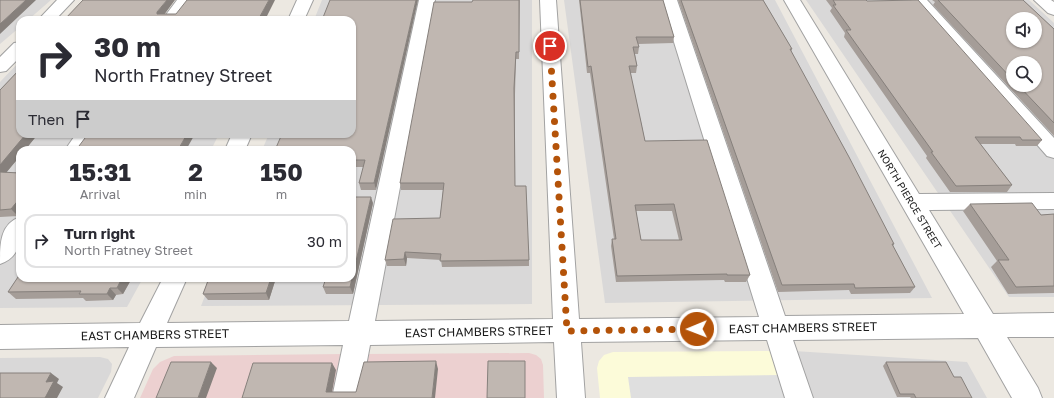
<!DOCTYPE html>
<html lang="en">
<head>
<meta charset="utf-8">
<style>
  body { margin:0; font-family:"Golos Text",sans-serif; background:#f2f2f3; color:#2b2b33; height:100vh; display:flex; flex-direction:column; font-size:15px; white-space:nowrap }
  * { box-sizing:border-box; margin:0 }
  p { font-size:13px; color:#7c7c81 }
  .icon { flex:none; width:22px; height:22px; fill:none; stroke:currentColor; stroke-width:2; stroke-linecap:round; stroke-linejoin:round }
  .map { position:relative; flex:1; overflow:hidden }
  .panel { position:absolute; left:16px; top:146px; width:340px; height:136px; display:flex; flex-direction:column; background:#fff; border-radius:12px; box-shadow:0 1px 3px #0004 }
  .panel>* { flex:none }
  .hud { position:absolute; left:16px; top:16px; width:340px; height:122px; border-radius:12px; box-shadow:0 1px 3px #0004; background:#fff; color:#2b2b33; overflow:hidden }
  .tools { position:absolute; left:1006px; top:12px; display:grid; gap:8px }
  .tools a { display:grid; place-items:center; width:36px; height:36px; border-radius:50%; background:#fff; box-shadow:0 1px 3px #0004; font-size:20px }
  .pin { position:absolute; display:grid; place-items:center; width:34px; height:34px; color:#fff; margin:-17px; border:2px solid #fff; border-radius:50%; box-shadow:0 1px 4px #0007 }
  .me { position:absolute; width:44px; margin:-22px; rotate:269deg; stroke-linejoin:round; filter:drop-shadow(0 0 3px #0008) }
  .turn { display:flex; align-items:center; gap:14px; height:84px; padding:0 12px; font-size:18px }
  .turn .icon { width:52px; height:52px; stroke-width:2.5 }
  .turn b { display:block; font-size:28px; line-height:34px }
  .then { display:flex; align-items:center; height:38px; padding:0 12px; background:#0003; gap:8px; font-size:15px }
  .eta { display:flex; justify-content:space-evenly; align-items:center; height:68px; text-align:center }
  .eta b { font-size:24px; font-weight:700; line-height:28px }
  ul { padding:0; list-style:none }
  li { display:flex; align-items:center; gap:12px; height:54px; margin:0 8px 6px; padding:0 4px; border:2px solid #e1e1e2; border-radius:12px }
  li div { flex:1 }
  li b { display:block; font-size:15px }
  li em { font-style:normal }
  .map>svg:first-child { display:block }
  .residential { fill:#d9d8d8; fill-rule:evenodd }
  .commercial { fill:#ecd0d0 }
  .education { fill:#fcfbd9 }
  .parking { fill:#dfdfdf }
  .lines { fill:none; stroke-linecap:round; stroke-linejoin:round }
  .minor-casing { stroke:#a2a2a2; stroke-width:2 }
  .minor { fill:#fff; fill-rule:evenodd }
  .wall { fill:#a59d98; fill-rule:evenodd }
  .shaded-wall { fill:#86807c }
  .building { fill:#c0b7b1; stroke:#86807c; fill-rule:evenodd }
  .route { stroke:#b45309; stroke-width:7; stroke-dasharray:0 12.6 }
  .labels { text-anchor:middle; stroke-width:4; stroke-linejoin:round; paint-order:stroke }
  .street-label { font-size:10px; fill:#1b1b1b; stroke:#fff }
  .near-street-label { font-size:12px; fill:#1b1b1b; stroke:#fff }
</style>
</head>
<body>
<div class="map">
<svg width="1054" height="398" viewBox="0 0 1054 398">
  <rect width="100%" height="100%" fill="#ece8e1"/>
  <path class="residential" d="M 0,0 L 51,0 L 28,20 L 20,20 L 20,27 L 0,44 Z
    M 322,0 L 532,0 L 532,304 L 201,306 L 212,278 L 352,278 L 352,150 L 262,150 L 269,134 L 352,134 L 352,20 L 314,20 Z
    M 564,0 L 775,0 L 932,298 L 605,303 Z
    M 806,0 L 1029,0 L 1054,23 L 1054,297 L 1009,297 ZM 1013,19 L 1035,19 L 1035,41 L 1013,41 ZM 1013,63 L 1035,63 L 1035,85 L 1013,85 Z
    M 20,61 L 20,134 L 219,134 L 211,150 L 20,150 L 20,278 L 143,278 L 127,307 L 0,308 L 0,82 Z
    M 794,351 L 967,362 L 987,398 L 810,398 Z
    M 100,357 L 108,359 L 112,364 L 111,372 L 98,398 L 0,398 L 0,358 Z"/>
  <path class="commercial" d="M 529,353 L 536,355 L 541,359 L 543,365 L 544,398 L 354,398 L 363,354 Z
    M 344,354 L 335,398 L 140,398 L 153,369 L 160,362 L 174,356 Z"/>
  <path class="education" d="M 773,351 L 788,398 L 600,398 L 597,368 L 599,361 L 604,355 L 613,352 Z"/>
  <path class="parking" d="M 779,375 L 786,398 L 631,398 L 628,377 Z"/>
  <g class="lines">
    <defs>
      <path id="minor" d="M 57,0 L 74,0 L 55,20 L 38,20 Z
        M 177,0 L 193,0 L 178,20 L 162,20 Z
        M 297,0 L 313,0 L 304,20 L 288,20 Z
        M 419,0 L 435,0 L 375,321 L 553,319 L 540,0 L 556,0 L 579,319 L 759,317 L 661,0 L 677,0 L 785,316 L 964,314 L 784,0 L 800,0 L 919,194 L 1054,193 L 1054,209 L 929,210 L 993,314 L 1054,313 L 1054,337 L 1007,337 L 1038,388 L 1042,398 L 1012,398 L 978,338 L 793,340 L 813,398 L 785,398 L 767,340 L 581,342 L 585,398 L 557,398 L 554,342 L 370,345 L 360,398 L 332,398 L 343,345 L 156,347 L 134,398 L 105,398 L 129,347 L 0,349 L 0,325 L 140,323 L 163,278 L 187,278 L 167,323 L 349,321 Z
        M 911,0 L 927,0 L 1054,138 L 1054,158 L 1047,156 Z
        M 1034,0 L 1051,0 L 1054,2 L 1054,15 L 1048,13 Z
        M 20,42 L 20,57 L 6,71 L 0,72 L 0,57 L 14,43 Z
        M 76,134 L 97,134 L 86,150 L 65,150 Z
        M 232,134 L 252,134 L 245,150 L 225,150 Z
        M 20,217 C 20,237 23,256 0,264 C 0,244 0,224 20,217 Z"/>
    </defs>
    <use href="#minor" class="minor-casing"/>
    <use href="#minor" class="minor"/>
  </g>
  <path class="wall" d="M 330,0 L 376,190 L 361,190 L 359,183 L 364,167 L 352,167 L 352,134 Z
    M 520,0 L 519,59 L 516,59 L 515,94 L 515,186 L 529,260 L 529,266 L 442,267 L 441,260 L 407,258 L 406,266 L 387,266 L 385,260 L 440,218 L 443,190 L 401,190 L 400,183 L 472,2 Z
    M 579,0 L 663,0 L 674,37 L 673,43 L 638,44 L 639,47 L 638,54 L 635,54 L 637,66 L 636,73 L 630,73 L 641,122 L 645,141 L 750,275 L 746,282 L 725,282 L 724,280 L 616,282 L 611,246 L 612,239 L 614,239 L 590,73 L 587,73 ZM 636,211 L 672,211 L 679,240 L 641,240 Z
    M 678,0 L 763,0 L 792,49 L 791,52 L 894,244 L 893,246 L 915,287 L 910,293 L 851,294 L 849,290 L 778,292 Z
    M 826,0 L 866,0 L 1042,140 L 1037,146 L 1016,146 L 1015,144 L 980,144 L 1012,185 L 1007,192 L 950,192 L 926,158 L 927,156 L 844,37 L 845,33 L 830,11 L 832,8 Z
    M 932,0 L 1023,0 L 1054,29 L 1054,136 L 933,5 L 935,2 ZM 1013,63 L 1035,85 L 1013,85 Z
    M 20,66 L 20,134 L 38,134 L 25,150 L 20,150 L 20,156 L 6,173 L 18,216 L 0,217 L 0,90 L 18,71 L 17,69 Z
    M 373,203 L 353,294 L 326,294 L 323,287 Z
    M 970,204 L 1041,215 L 1054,214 L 1054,293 L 1008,294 L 991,267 L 997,261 L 963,211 Z
    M 132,278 L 123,294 L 116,295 L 113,300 L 86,301 L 83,298 L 16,299 L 8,292 Z
    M 209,278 L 276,278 L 269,300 L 208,300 L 203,294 Z
    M 886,362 L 954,377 L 972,398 L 911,398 L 910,397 L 897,397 L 883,366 Z"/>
  <path class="shaded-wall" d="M 26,0 L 36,0 L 0,34 L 0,24 Z
    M 167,0 L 175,0 L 161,19 L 157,14 L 157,12 Z
    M 269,0 L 275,0 L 265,20 L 258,20 Z
    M 416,0 L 418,0 L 376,190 L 374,183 Z
    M 26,134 L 38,134 L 25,150 L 20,150 L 20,156 L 0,180 L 0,165 Z
    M 187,134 L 195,134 L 186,150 L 178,150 Z
    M 371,197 L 373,203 L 353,294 L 350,287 Z
    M 20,198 L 20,214 L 18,216 L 11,209 Z
    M 405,252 L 407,258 L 406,266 L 404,259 Z
    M 122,278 L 132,278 L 123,294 L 117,288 Z
    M 271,278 L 276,278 L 269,300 L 266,293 Z
    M 110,288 L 116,295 L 113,300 L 107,294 Z
    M 436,361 L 438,369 L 435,398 L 432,398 Z
    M 211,362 L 217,368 L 206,398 L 198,398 Z
    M 332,363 L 336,370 L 331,398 L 326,392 Z
    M 51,373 L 59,379 L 57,383 L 63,387 L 57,398 L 45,398 L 46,382 Z"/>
  <path class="building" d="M 0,0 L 26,0 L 0,24 Z
    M 83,0 L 167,0 L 157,12 L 157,14 L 176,14 L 187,0 L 269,0 L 258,20 L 64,20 Z
    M 330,0 L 416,0 L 374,183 L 359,183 L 365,160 L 352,160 L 352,150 L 275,150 L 282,134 L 352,134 L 352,20 L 322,20 Z
    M 473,0 L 519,0 L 519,52 L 516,52 L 514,88 L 515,186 L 526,186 L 529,260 L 440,261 L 441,254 L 405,252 L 404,259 L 385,260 L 393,219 L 440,218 L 444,183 L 400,183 L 434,2 L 472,2 Z
    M 580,0 L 663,0 L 674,37 L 636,37 L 639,47 L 633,47 L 637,66 L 629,66 L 641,122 L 645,141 L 707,140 L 750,275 L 727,275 L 727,274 L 617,276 L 612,239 L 616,239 L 591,66 L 588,67 ZM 674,204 L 682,240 L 641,240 L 635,205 Z
    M 681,0 L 763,0 L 792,49 L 790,49 L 849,157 L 894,244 L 892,244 L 915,287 L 855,288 L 854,284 L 782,285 Z
    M 833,0 L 866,0 L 867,1 L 918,0 L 1042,140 L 1022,140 L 1020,137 L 975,137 L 1012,185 L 956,186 L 931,152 L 933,152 L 846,30 L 851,30 L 833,5 L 836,5 Z
    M 938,0 L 1023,0 L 1054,29 L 1054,123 L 1018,85 L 1035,85 L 1035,63 L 1013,63 L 1013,80 ZM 1013,19 L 1035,19 L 1035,41 L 1013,41 Z
    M 20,66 L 20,134 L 26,134 L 0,165 L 0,90 L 20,69 L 17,69 Z
    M 88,134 L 187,134 L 178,150 L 76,150 Z
    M 0,172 L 20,173 L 20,198 L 11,209 L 0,210 Z
    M 352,197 L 371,197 L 350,287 L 323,287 L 326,278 L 352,278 Z
    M 1032,203 L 1041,215 L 1054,214 L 1054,286 L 1016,287 L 998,260 L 1009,260 L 970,204 Z
    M 20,274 L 20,278 L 122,278 L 117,288 L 110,288 L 107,294 L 79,294 L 81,291 L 8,292 Z
    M 209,278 L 271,278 L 266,293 L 203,294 Z
    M 436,361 L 432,398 L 242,398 L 253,363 L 332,363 L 326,392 L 356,392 L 364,362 Z
    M 488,361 L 525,361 L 525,398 L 487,398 Z
    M 171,362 L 211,362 L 198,398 L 156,398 Z
    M 886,362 L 946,362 L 954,377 L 961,377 L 972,398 L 916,398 L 914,394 L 900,394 Z
    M 0,373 L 51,373 L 46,382 L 54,381 L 45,398 L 0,398 Z"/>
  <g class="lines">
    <path class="route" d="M 550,46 L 567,331 L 697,329"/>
  </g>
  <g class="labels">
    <g class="street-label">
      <text transform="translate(910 199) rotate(59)" y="4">NORTH PIERCE STREET</text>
    </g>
    <g class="near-street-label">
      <text transform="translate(803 328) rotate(-1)" y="4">EAST CHAMBERS STREET</text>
      <text transform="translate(479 332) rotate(-1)" y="4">EAST CHAMBERS STREET</text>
      <text transform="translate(155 335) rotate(-1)" y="4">EAST CHAMBERS STREET</text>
    </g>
  </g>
</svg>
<div class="tools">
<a><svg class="icon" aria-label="sound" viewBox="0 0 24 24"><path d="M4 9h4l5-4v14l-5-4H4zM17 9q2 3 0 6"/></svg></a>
<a><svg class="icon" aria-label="search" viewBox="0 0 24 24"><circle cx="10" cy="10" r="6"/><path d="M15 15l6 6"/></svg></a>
</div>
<div class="pin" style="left:550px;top:46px;background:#d93025"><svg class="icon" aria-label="arrive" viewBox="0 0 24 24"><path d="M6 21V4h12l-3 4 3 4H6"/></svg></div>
<svg class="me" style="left:697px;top:329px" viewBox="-20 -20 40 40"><circle r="17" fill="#b45309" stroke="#fff" stroke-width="3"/><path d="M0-11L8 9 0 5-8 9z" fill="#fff"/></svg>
<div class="hud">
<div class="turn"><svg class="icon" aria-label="right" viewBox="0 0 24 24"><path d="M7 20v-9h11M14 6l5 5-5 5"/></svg><div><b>30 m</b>North Fratney Street</div></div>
<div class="then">Then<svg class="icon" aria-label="arrive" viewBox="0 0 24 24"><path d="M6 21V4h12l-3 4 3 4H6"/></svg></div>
</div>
<section class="panel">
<div class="eta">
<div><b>15:31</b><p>Arrival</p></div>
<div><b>2</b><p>min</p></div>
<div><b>150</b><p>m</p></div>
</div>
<ul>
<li><svg class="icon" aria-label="right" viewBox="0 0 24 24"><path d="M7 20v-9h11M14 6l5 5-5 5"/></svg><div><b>Turn right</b><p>North Fratney Street</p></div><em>30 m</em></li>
</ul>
</section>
</div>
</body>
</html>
